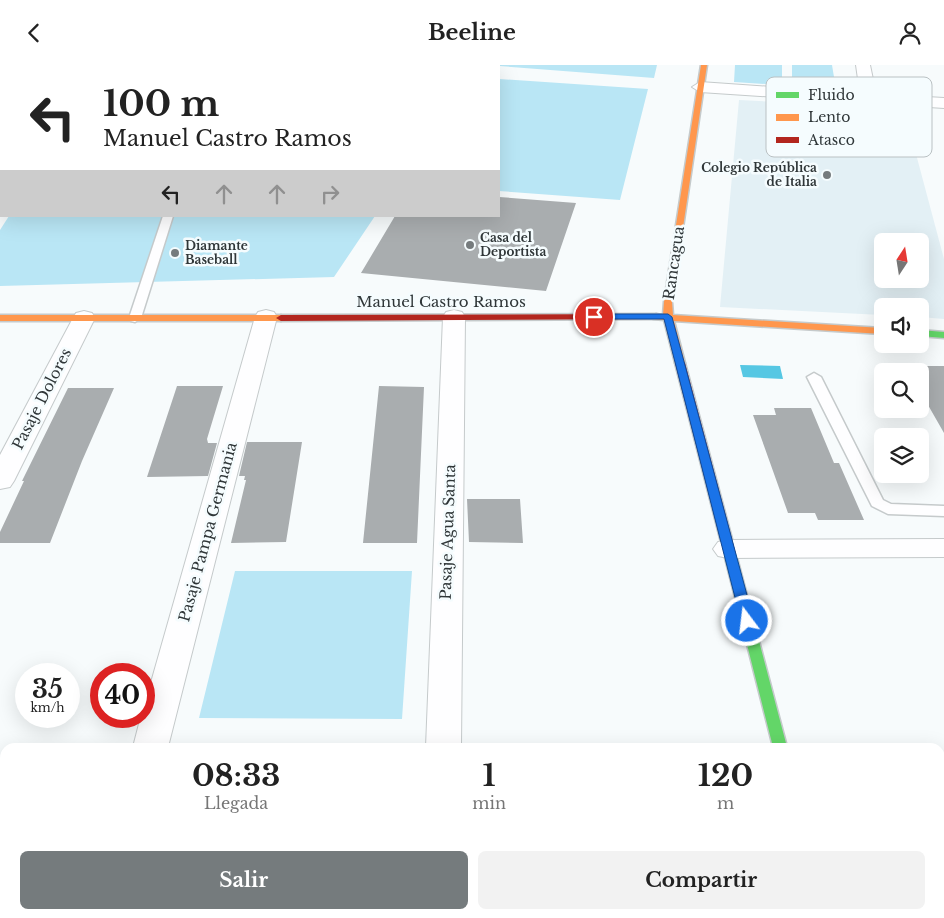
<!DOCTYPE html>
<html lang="es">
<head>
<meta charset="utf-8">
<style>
  body { margin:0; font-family:"Libre Baskerville",serif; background:#f2f2f2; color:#222; height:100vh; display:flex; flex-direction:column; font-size:19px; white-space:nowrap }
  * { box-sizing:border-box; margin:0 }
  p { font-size:16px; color:#767676 }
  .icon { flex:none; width:28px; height:28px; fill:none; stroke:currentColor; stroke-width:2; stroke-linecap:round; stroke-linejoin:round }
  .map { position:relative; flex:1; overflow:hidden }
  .sheet { position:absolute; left:0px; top:678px; width:945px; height:176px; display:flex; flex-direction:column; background:#fff; border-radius:15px 15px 0 0; box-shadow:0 5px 20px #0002 }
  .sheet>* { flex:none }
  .banner { position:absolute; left:0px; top:0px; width:500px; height:152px; box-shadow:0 5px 20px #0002; background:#fff; color:#222; overflow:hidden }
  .needle { width:32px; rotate:12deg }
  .tools { position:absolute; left:874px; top:168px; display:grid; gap:10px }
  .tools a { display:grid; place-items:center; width:55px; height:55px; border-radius:8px; background:#fff; box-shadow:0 5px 20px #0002; font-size:25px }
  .speed { position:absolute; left:15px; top:598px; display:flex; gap:10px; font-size:25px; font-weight:700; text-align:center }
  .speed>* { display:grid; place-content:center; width:65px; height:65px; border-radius:50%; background:#fff; box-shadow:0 5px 20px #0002; line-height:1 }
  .speed small { font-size:12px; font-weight:400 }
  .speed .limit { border:8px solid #d22; background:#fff; color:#111 }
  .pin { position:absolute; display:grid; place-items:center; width:42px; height:42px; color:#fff; margin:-21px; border:2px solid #fff; border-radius:50%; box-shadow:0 1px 5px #0007 }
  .me { position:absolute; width:55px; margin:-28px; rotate:345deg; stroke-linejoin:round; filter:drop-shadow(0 0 4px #0008) }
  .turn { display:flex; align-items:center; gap:18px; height:105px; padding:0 20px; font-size:22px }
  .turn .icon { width:65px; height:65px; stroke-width:2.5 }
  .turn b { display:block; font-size:35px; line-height:42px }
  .lanes { display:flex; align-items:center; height:48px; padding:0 20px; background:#0003; justify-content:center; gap:25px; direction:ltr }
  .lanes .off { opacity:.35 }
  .eta { display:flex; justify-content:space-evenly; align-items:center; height:85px; text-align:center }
  .eta b { font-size:30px; font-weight:700; line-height:35px }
  .button { display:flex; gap:10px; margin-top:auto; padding:10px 20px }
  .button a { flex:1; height:58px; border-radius:8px; background:#757b7d; color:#fff; font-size:20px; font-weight:700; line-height:58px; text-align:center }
  .button a+a { background:#f2f2f2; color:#222 }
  header { display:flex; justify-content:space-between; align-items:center; height:65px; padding:0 20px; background:#fff; font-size:22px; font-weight:700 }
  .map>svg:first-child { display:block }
  .built { fill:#e3f0f5; fill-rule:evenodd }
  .green { fill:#b9e6f5 }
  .water { fill:#56c7e3 }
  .building { fill:#a9adaf }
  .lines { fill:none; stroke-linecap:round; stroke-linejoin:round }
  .lane-casing { stroke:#c5cacb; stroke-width:3 }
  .street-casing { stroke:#c5cacb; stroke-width:2 }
  .fast-casing { stroke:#c5cacb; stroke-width:3 }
  .slow-casing { stroke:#c5cacb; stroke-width:3 }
  .jam-casing { stroke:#c5cacb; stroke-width:3 }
  .lane { fill:#fefeff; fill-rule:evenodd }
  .street { fill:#fefeff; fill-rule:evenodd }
  .fast { fill:#63d668; fill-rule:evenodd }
  .slow { fill:#ff974d; fill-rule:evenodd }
  .jam { fill:#b3261e; fill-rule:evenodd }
  .route { fill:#1a73e8; stroke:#114b97 }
  .poi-dot { fill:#757b7d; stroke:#f5fcfe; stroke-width:2 }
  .labels { text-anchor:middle; stroke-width:5; stroke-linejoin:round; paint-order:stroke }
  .far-poi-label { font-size:12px; font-weight:bold; fill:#2f3638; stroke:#f5fcfe; text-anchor:start }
  .street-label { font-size:15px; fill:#2f3638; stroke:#f5fcfe }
  .key { fill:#f5fcfe; stroke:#bac1c3; stroke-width:1 }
  .key-label { font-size:14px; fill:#2f3638 }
</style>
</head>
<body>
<header><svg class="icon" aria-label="back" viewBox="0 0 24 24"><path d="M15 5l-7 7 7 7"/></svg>Beeline<svg class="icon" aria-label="person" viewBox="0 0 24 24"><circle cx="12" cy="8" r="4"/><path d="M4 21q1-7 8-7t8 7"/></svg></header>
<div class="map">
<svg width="944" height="853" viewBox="0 0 944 853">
  <rect width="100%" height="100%" fill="#f7fbfc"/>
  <path class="built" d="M 739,35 L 904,44 L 944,194 L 944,254 L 920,252 L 920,241 L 882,241 L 882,250 L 720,242 ZM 882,176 L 920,176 L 920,214 L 882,214 Z"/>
  <path class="green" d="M 170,0 L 439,0 L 171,1 Z
    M 486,0 L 657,0 L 654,13 Z
    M 735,0 L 782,0 L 782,20 L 734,17 Z
    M 792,0 L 832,0 L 835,18 L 792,15 Z
    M 499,14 L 648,24 L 620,135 L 499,126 Z
    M 9,151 L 375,151 L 334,212 L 0,221 L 0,165 Z
    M 235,506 L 412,506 L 402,654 L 199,653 Z"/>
  <path class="water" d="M 740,300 L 780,301 L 783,314 L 743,312 Z"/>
  <path class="building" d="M 499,132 L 576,138 L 546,226 L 361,208 L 395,151 L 499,151 Z
    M 906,301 L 944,301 L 944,368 L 920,326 L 920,306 L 909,306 Z
    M 177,321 L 223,321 L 207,374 L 208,378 L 217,378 L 208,411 L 147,412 Z
    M 379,321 L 424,322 L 417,478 L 363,478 Z
    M 68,323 L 114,323 L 82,396 L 50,478 L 0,478 L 0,467 L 24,416 L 22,416 Z
    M 774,343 L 811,343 L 834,398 L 839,398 L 864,455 L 818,455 L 815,448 L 788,448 L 753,350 L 776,350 Z
    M 247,377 L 302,377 L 286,477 L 231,478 L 246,415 L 244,415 L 245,411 L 239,411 Z
    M 467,434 L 520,434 L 523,478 L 469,477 Z"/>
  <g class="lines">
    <defs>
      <path id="lane" d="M 149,0 L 158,0 L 159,1 L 150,1 Z
        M 0,18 L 1,18 L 1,22 L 0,22 Z
        M 163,151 L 173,151 L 141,253 L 135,257 L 131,256 L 129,253 Z
        M 814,308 L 821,312 L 883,435 L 891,439 L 944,441 L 944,451 L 888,449 L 872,441 L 807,312 Z"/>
      <path id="street" d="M 856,0 L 870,0 L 876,29 L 944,33 L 944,43 L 700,27 L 692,22 L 700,17 L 860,28 Z
        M 0,9 L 1,10 L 1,19 L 0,19 Z
        M 0,61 L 1,61 L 1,71 L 0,71 Z
        M 266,245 L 274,247 L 277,252 L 168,682 L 133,682 L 141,651 L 144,651 L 144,642 L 255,252 L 258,247 Z
        M 454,245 L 462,247 L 465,252 L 461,682 L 426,682 L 443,252 L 446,247 Z
        M 84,246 L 92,248 L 95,253 L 14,416 L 10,422 L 0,424 L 0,390 L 73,253 L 76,248 Z
        M 944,474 L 944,492 L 728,493 L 718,491 L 713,484 L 718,477 L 728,475 Z
        M 86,849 L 126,849 L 125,853 L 85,853 Z
        M 418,849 L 458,849 L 458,853 L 418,853 Z
        M 803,849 L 843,849 L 844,853 L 804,853 Z"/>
      <path id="fast" d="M 920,265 L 944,267 L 944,273 L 920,271 Z
        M 730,485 L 736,489 L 787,682 L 773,682 L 724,489 Z"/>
      <path id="slow" d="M 701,0 L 707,0 L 672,237 L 673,250 L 882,263 L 882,269 L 674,256 L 685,298 L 680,301 L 675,298 L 664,255 L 653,254 L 651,252 L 656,249 L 663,250 L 664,237 Z
        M 0,250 L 281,250 L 286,253 L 281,256 L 0,256 Z"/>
      <path id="jam" d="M 656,249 L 659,250 L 659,254 L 281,256 L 276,253 L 281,250 Z
        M 680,295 L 685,298 L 736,489 L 730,493 L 724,489 L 675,298 Z"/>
    </defs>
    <use href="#lane" class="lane-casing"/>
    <use href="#street" class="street-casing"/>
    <use href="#fast" class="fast-casing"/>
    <use href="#slow" class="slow-casing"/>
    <use href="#jam" class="jam-casing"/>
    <use href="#lane" class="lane"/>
    <use href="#street" class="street"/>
    <use href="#fast" class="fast"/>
    <use href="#slow" class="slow"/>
    <use href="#jam" class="jam"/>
  </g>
  <path class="route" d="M 594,249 L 668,249 L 672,252 L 754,556 L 752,559 L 743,559 L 741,556 L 664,254 L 590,254 L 589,252 Z"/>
  <g class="poi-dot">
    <circle cx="827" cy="110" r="5"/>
    <circle cx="470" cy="180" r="5"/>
    <circle cx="175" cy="188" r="5"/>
  </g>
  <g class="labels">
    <g class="far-poi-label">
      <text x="817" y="107" text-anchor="end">Colegio República<tspan x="817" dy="14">de Italia</tspan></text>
      <text x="480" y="177">Casa del<tspan x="480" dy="14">Deportista</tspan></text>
      <text x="185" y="185">Diamante<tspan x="185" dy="14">Baseball</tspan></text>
    </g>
    <g class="street-label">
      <text transform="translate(674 198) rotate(-82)" y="5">Rancagua</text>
      <text x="441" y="242">Manuel Castro Ramos</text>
      <text transform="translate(42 334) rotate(-63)" y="5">Pasaje Dolores</text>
      <text transform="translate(208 467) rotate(-75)" y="5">Pasaje Pampa Germania</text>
      <text transform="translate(448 467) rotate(-88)" y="5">Pasaje Agua Santa</text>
    </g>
  </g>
  <rect x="766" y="12" width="166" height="80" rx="8" class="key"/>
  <rect x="776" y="27" width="23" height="6" fill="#63d668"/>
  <rect x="776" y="49" width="23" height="7" fill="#ff974d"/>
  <rect x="776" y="72" width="23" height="6" fill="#b3261e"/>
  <g class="key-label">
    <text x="808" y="35">Fluido</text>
    <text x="808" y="57">Lento</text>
    <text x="808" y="80">Atasco</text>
  </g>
</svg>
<div class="tools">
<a><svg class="needle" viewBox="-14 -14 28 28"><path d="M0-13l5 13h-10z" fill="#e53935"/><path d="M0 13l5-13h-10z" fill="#767676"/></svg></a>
<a><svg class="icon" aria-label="sound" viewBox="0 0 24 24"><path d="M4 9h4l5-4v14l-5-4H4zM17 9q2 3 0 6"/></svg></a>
<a><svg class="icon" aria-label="search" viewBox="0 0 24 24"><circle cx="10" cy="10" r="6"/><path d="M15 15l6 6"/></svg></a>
<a><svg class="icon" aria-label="layers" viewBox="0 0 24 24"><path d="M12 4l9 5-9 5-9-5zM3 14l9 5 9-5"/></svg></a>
</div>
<div class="speed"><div>35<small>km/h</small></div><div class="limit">40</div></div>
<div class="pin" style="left:594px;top:252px;background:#d93025"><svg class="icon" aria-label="arrive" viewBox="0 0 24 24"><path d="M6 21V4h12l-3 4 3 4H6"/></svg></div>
<svg class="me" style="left:747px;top:556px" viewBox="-20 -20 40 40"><circle r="17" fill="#1a73e8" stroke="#fff" stroke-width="3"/><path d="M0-11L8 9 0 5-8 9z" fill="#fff"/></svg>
<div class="banner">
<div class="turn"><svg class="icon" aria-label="left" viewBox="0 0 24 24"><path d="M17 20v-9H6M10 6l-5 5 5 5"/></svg><div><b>100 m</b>Manuel Castro Ramos</div></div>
<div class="lanes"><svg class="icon" aria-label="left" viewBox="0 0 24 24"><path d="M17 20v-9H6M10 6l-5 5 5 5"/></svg><svg class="icon off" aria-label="ahead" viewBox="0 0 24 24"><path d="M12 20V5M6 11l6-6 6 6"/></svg><svg class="icon off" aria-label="ahead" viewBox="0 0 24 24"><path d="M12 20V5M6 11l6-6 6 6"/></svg><svg class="icon off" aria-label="right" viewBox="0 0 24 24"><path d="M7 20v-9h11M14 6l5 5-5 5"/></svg></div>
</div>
<section class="sheet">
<div class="eta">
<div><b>08:33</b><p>Llegada</p></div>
<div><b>1</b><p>min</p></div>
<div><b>120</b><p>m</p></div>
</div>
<div class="button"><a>Salir</a><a>Compartir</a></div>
</section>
</div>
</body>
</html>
